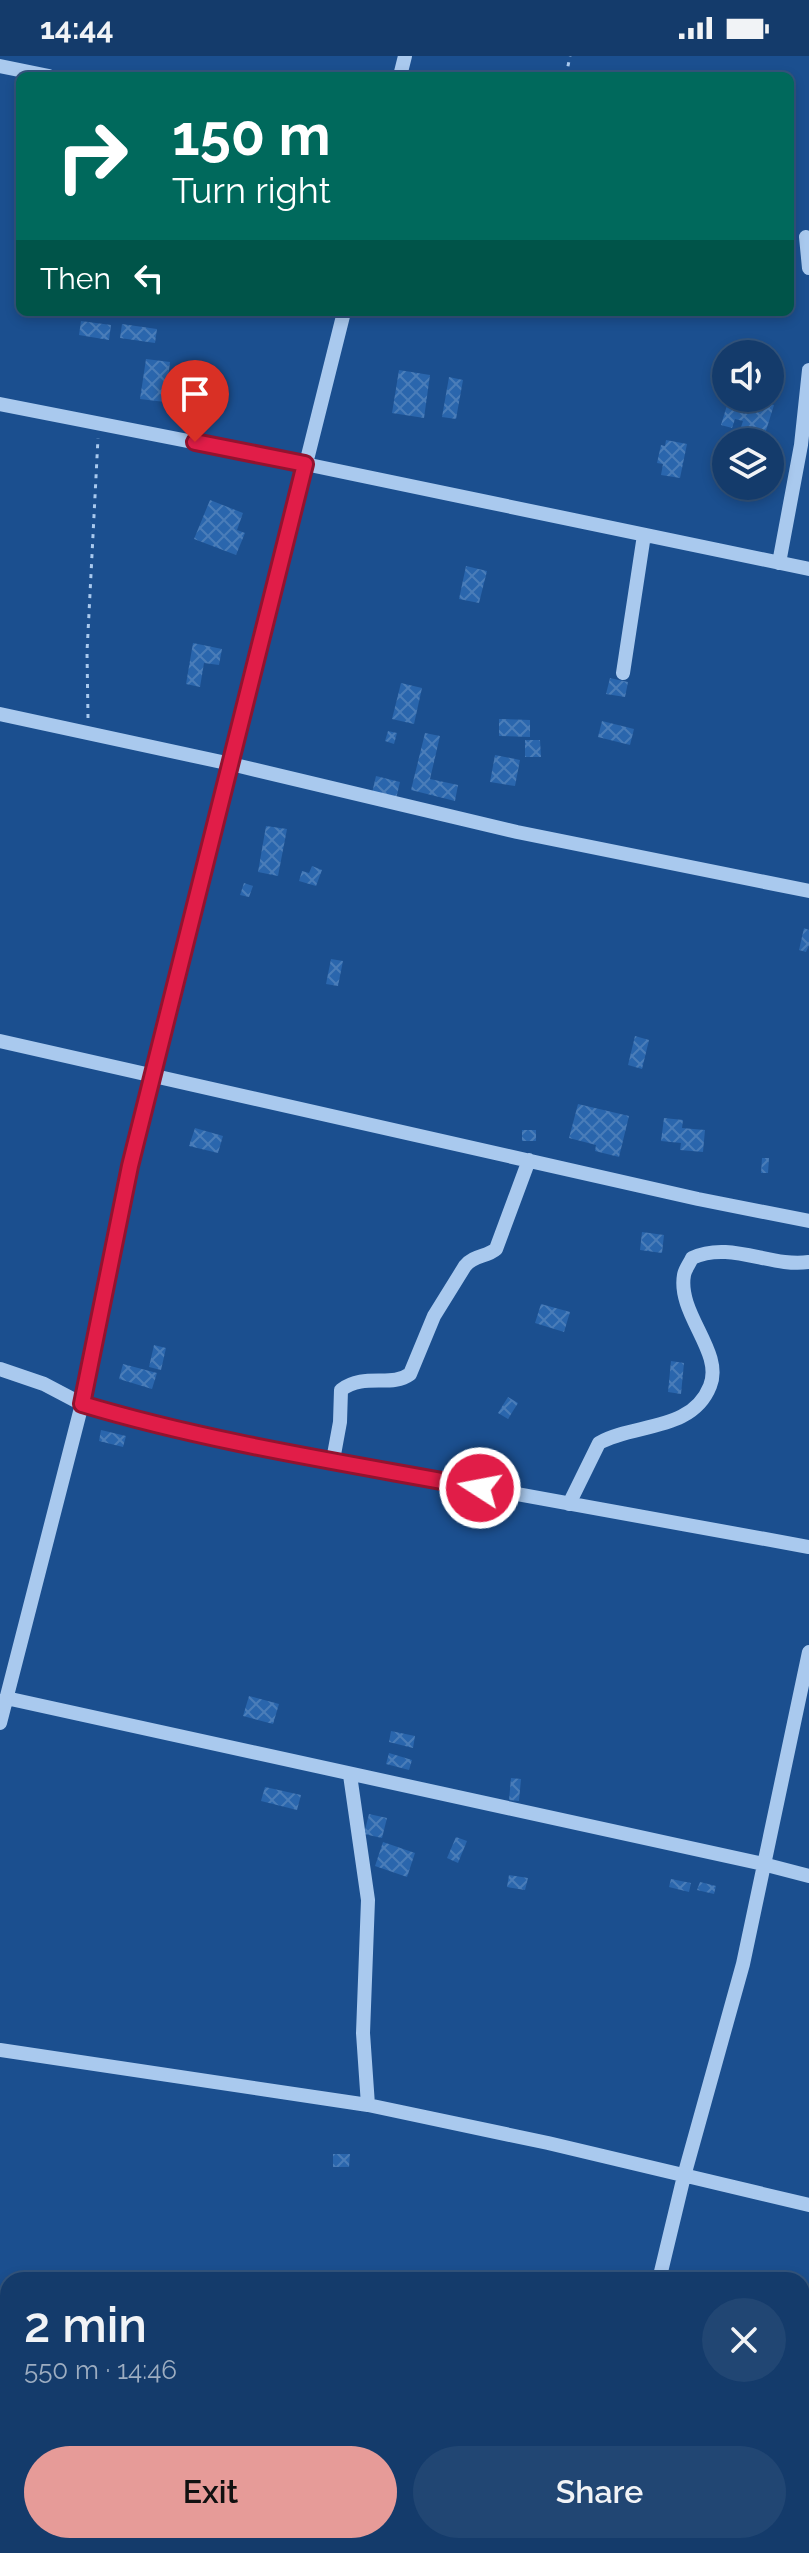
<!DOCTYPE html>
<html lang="en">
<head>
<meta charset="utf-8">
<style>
  body { margin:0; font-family:Raleway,sans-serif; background:#214673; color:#f1f3f6; height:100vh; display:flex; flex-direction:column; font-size:30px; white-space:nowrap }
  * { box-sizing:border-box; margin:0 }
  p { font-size:26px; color:#9dadc1 }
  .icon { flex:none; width:44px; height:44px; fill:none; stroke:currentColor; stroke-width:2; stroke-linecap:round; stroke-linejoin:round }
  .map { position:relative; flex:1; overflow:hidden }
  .sheet { position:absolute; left:0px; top:2216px; width:810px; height:282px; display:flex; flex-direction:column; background:#143b6b; border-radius:24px 24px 0 0; box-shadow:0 4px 12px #0003,0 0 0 2px #33557e }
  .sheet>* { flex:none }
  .hud { position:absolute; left:16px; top:16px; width:778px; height:244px; border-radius:12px; box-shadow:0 4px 12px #0003,0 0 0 2px #33557e; background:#00695c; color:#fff; overflow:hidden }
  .buttons { position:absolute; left:712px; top:284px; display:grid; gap:16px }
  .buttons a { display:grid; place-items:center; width:72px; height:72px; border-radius:50%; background:#143b6b; box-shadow:0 4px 12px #0003,0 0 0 2px #33557e; font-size:40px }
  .pin { position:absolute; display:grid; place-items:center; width:68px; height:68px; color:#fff; margin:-82px -34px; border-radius:50% 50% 50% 0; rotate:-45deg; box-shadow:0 0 8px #0007 }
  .pin .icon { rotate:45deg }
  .me { position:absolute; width:88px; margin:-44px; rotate:281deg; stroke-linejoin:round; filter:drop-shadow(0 0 6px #0008) }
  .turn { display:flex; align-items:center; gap:28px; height:168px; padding:0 24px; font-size:36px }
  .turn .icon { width:104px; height:104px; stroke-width:2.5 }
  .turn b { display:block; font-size:56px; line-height:68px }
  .then { display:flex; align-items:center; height:76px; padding:0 24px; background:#0003; gap:16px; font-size:30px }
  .round { display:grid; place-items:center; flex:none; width:84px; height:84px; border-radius:42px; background:#214673 }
  .head { display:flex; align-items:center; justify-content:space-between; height:136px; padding:0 24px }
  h1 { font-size:48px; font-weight:600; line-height:60px }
  .primary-button { display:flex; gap:16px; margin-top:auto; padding:16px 24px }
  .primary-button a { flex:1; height:92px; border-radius:48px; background:#e69b98; color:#111; font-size:32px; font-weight:600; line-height:92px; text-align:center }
  .primary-button a+a { background:#214673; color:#f1f3f6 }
  .status { display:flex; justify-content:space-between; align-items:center; height:56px; padding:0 40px; background:#143b6b; direction:ltr }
  .status svg { height:22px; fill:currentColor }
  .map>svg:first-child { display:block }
  .building { fill:url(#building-cross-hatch) }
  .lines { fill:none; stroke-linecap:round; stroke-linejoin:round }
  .path { stroke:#a9c9ee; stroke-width:3; stroke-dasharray:4 6; stroke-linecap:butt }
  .minor { stroke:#a9c9ee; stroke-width:14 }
  .route-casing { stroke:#92132f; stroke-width:20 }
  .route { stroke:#e11d48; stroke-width:14 }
</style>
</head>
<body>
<div class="status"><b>14:44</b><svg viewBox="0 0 49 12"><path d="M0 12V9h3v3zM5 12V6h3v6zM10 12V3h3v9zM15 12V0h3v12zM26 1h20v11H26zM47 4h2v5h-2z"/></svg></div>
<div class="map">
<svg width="809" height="2497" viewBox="0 0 809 2497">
  <defs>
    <pattern id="building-cross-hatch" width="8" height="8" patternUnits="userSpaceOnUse" patternTransform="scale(2)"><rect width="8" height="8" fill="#2a66ad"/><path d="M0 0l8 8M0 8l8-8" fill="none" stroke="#4a7db9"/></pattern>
  </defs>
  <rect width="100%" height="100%" fill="#1b4f8f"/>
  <path class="building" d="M 81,265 L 111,269 L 109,284 L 79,279 Z
    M 122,268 L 157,273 L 155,287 L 120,282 Z
    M 146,303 L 170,306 L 165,346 L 140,343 Z
    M 399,314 L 430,319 L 424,362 L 392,357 Z
    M 449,321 L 463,324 L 456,363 L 442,361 Z
    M 747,342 L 774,349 L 764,381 L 740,374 L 743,365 L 735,363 L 732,372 L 721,369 L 728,346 L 745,352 Z
    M 666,384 L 687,388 L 680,422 L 661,419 L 663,408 L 657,407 L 661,389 L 665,390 Z
    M 210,444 L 243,457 L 237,474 L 245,477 L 236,499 L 194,483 Z
    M 466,510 L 487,515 L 479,547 L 459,543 Z
    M 193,587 L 222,593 L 219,609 L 204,607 L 200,631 L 186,628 Z
    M 610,622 L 628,626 L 625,641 L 606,638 Z
    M 401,627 L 422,632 L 414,668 L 392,663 Z
    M 499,663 L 530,664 L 530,681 L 499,680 Z
    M 602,665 L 634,673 L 630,689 L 598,681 Z
    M 388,675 L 397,677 L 394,688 L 385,685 Z
    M 425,677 L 440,680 L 430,723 L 458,729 L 455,745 L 411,734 Z
    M 525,684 L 540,684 L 541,701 L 525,701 Z
    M 495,699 L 520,704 L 515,730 L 490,726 Z
    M 376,720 L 400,726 L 396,743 L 372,737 Z
    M 266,770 L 287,773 L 278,820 L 258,816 Z
    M 312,810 L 322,814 L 316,830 L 299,825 L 302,815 L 309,817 Z
    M 244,827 L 253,830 L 249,841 L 240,839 Z
    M 804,872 L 809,874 L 809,889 L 806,896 L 799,894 Z
    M 331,903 L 343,905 L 338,930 L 326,928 Z
    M 635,980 L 649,984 L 642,1013 L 628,1009 Z
    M 578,1048 L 629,1060 L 619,1101 L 595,1095 L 596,1089 L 569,1082 Z
    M 664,1062 L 683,1064 L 682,1072 L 705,1074 L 703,1096 L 680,1094 L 681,1087 L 661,1085 Z
    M 195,1072 L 223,1080 L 218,1097 L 189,1090 Z
    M 522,1074 L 536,1074 L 536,1085 L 522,1085 Z
    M 762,1102 L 769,1102 L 768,1117 L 761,1117 Z
    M 642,1176 L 664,1179 L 662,1197 L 640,1194 Z
    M 541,1248 L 570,1256 L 564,1276 L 535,1267 Z
    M 154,1289 L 166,1292 L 161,1314 L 149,1311 Z
    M 671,1305 L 684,1307 L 681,1338 L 668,1336 Z
    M 123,1308 L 157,1317 L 152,1333 L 119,1323 Z
    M 508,1341 L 518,1347 L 508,1363 L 498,1357 Z
    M 101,1374 L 126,1380 L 123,1391 L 99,1385 Z
    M 249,1640 L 279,1648 L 273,1668 L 243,1660 Z
    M 391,1675 L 415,1680 L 413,1692 L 389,1686 Z
    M 389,1697 L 412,1704 L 409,1714 L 386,1708 Z
    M 511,1722 L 521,1723 L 519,1745 L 509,1744 Z
    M 265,1731 L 301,1739 L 297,1754 L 261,1745 Z
    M 369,1758 L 387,1762 L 382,1782 L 364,1778 Z
    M 456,1781 L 467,1785 L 458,1807 L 447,1802 Z
    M 383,1786 L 415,1797 L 407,1821 L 375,1810 Z
    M 509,1819 L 528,1822 L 525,1834 L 507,1831 Z
    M 671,1823 L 691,1827 L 689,1836 L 669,1831 Z
    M 700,1826 L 716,1830 L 714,1838 L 697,1834 Z
    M 333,2098 L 350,2098 L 349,2111 L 333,2111 Z"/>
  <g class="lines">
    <path class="path" d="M 566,20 L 570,0
      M 88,662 L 87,596 L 98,382"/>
    <path class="minor" d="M 0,10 L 49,20
      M 400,20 L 405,0
      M 806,181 L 809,212
      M 0,348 L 305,408 L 809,513
      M 779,507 L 801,389 L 809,314
      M 623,617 L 644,479
      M 0,658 L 231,708 L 517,776 L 809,835
      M 0,985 L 698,1143 L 809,1165
      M 0,1313 L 44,1328 L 82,1348 L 151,1369 L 213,1383 L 809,1491
      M 333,1404 L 340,1366 L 341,1334 C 365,1316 391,1332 410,1318 L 434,1260 L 465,1210 C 474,1199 487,1201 496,1193 L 529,1104
      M 569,1448 L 599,1387 C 634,1367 692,1376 710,1330 C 724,1296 677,1258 684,1219 C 685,1213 690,1207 692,1202 C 730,1184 771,1212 809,1206
      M 6,1642 L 763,1808 L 809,1820
      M 0,1667 L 82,1348 L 130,1110 L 344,256
      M 350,1719 L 368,1844 L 363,1977 L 368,2049
      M 0,1994 L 368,2049 L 548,2087 L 809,2149
      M 659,2224 L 684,2120 L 743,1908 L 809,1596
      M 595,2497 L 596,2490"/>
  </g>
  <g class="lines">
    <defs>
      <path id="route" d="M 195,386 L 305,408 L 130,1110 L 82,1348 C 212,1387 347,1407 480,1432"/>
    </defs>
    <use href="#route" class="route-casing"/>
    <use href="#route" class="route"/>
  </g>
</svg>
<div class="buttons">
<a><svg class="icon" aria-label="sound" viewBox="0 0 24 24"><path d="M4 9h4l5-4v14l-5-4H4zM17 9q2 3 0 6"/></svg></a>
<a><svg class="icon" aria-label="layers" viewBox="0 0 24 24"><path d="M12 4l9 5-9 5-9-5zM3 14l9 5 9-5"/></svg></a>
</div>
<div class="pin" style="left:195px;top:386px;background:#d93025"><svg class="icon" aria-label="arrive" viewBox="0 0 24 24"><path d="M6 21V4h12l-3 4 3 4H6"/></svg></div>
<svg class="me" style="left:480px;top:1432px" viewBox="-20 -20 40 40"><circle r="17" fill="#e11d48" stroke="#fff" stroke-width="3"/><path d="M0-11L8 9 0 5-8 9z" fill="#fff"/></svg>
<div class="hud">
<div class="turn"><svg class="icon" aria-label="right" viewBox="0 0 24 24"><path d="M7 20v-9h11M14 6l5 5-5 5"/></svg><div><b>150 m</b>Turn right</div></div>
<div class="then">Then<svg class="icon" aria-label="left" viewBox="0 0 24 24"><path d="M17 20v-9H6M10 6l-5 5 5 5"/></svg></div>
</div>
<section class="sheet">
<div class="head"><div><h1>2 min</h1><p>550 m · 14:46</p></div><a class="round"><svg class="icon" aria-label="close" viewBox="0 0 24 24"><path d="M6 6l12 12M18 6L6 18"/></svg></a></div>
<div class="primary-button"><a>Exit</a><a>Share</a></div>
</section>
</div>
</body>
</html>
